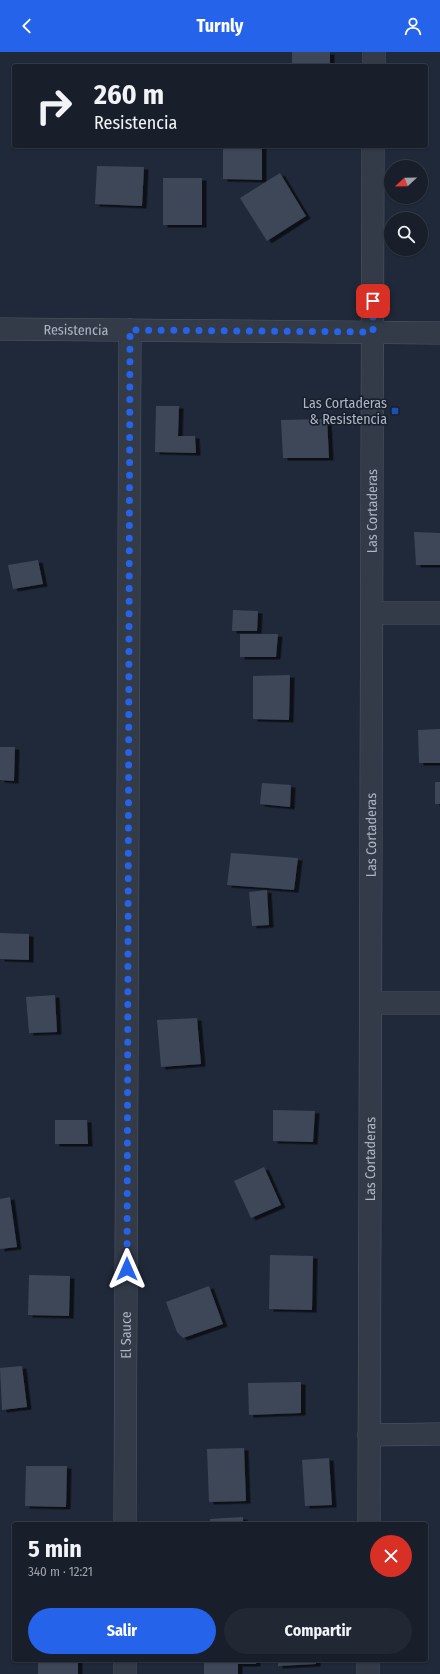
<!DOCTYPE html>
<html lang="es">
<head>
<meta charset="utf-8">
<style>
  body { margin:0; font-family:"Fira Sans Condensed",sans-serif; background:#212733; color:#f1f3f6; height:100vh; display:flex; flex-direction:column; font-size:15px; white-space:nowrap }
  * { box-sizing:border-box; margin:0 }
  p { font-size:13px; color:#9fa2a9 }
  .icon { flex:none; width:22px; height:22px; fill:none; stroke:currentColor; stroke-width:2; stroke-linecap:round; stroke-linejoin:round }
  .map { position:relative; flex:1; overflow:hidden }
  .sheet { position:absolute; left:12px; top:1470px; width:416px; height:140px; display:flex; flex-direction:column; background:#181f2b; border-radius:4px; box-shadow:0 1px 3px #0004,0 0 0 1px #363d47 }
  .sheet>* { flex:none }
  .banner { position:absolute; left:12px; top:12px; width:416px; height:84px; border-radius:4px; box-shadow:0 1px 3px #0004,0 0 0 1px #363d47; background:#181f2b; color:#f1f3f6; overflow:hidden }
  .needle { width:26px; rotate:248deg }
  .controls { position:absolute; left:384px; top:108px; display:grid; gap:8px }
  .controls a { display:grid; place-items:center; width:44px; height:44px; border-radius:50%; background:#181f2b; box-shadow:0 1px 3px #0004,0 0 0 1px #363d47; font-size:20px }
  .pin { position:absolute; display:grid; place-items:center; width:34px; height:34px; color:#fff; margin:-17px; border-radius:8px; box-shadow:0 2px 6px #0006 }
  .me { position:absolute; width:44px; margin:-22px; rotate:0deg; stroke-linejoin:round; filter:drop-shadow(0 0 3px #0008) }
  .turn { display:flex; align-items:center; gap:14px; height:84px; padding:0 16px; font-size:18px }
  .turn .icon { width:52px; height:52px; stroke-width:2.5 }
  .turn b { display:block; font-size:28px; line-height:34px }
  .round { display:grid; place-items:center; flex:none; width:42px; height:42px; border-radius:21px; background:#212733 }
  .head { display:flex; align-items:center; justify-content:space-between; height:68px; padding:0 16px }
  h1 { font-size:24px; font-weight:700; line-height:30px }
  .primary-button { display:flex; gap:8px; margin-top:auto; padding:8px 16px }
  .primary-button a { flex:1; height:46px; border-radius:24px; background:#2563eb; color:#fff; font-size:16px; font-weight:700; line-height:46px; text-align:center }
  .primary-button a+a { background:#212733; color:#f1f3f6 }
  header { display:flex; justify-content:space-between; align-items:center; height:52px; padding:0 16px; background:#2563eb; color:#fff; font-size:18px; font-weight:700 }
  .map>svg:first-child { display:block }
  .building { fill:#3c4759; filter:url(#shadow) }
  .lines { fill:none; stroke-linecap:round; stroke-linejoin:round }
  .minor-casing { stroke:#515967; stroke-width:23 }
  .minor { stroke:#333b49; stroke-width:22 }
  .route { stroke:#2563eb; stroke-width:7; stroke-dasharray:0 12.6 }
  .transit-dot { fill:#1a4fb4; stroke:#19202d; stroke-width:1.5 }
  .labels { text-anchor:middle; stroke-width:3.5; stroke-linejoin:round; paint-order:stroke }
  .street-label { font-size:14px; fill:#aeb6c6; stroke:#19202d }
  .poi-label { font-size:14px; fill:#aeb6c6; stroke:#19202d; text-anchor:end }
</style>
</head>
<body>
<header><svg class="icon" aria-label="back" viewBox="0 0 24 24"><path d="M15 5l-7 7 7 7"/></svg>Turnly<svg class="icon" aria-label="person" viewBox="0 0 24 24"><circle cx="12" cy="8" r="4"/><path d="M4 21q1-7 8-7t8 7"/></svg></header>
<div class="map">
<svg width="440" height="1622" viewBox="0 0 440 1622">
  <defs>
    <filter id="shadow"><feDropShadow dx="4.5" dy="2.5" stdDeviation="0" flood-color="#0009"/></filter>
  </defs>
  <rect width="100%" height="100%" fill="#202939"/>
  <path class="building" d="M 292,0 L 330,0 L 330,14 L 292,14 Z
    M 223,94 L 262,94 L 262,128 L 223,127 Z
    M 97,114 L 144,115 L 142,154 L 95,152 Z
    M 280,121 L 306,164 L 267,189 L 240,146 Z
    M 163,126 L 202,126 L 202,173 L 163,173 Z
    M 156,354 L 179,354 L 178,384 L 195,384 L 196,401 L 155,400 Z
    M 327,367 L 329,406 L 283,406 L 281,368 Z
    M 414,480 L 440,481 L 440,513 L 416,513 Z
    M 38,508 L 43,532 L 13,537 L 8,513 Z
    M 233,558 L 258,559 L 257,579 L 232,579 Z
    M 240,582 L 278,582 L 276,605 L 240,605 Z
    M 290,623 L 289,668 L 253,667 L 253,624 Z
    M 440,677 L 440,711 L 419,711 L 418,678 Z
    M 0,695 L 15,695 L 14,729 L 0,728 Z
    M 435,730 L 440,730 L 440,752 L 435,752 Z
    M 262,731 L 291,733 L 290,755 L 260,752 Z
    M 231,801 L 298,806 L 294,838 L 227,833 Z
    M 267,838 L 269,873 L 252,874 L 249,840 Z
    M 0,881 L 29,882 L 29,908 L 0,907 Z
    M 55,943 L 57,980 L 29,981 L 26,945 Z
    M 197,966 L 201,1012 L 161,1015 L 157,968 Z
    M 273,1058 L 315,1059 L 313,1090 L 273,1089 Z
    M 55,1068 L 87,1068 L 88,1092 L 55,1092 Z
    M 264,1115 L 281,1153 L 251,1166 L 234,1129 Z
    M 10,1145 L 17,1195 L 0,1197 L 0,1147 Z
    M 270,1203 L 313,1204 L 312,1258 L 269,1257 Z
    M 29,1223 L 70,1224 L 69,1264 L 28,1263 Z
    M 209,1234 L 223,1272 L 183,1286 L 177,1280 L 166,1250 Z
    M 22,1314 L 27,1355 L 2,1358 L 0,1316 Z
    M 301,1330 L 301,1361 L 249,1363 L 248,1331 Z
    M 244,1396 L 246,1449 L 209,1450 L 207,1397 Z
    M 329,1406 L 332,1453 L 305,1454 L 302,1408 Z
    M 26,1414 L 67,1414 L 66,1455 L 25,1454 Z
    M 243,1465 L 243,1472 L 210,1472 L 210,1467 Z
    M 38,1608 L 78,1608 L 78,1622 L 38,1622 Z
    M 204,1608 L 256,1608 L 256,1612 L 238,1612 L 238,1622 L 204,1622 Z
    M 278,1608 L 316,1608 L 316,1612 L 278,1614 Z"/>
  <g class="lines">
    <defs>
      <g id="minor">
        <path d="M 374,14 L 374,0"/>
        <path id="s1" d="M 0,277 L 440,281"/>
        <path d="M 372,561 L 440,561"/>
        <path d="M 371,951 L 440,951"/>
        <path d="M 369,1383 L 440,1382"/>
        <path id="s2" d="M 125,1472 L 130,278"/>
        <path id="s3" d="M 369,1472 L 373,94"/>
        <path d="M 125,1622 L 125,1608"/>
        <path d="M 368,1622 L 368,1608"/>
      </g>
    </defs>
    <use href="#minor" class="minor-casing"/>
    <use href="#minor" class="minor"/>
  </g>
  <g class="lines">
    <path class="route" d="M 127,1217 L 130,278 L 373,280 L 373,249"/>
  </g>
  <rect class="transit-dot" x="391" y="355" width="8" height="8" rx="2"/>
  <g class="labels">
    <g class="street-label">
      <text dy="5" stroke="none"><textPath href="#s1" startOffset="76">Resistencia</textPath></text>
      <text dy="5" stroke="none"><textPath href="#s3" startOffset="1013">Las Cortaderas</textPath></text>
      <text dy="5" stroke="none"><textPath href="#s3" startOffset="689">Las Cortaderas</textPath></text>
      <text dy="5" stroke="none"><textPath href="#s3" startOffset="365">Las Cortaderas</textPath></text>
      <text dy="5" stroke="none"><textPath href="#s2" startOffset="189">El Sauce</textPath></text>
    </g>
    <g class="poi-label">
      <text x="387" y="356">Las Cortaderas<tspan x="387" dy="16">&amp; Resistencia</tspan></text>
    </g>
  </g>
</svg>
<div class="controls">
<a><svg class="needle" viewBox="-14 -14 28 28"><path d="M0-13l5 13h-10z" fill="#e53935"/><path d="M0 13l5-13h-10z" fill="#9fa2a9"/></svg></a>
<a><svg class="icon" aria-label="search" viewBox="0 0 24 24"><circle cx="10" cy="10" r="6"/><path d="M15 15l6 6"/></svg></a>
</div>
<div class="pin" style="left:373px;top:249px;background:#d93025"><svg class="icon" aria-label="arrive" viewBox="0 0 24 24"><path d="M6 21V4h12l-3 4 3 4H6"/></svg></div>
<svg class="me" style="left:127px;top:1217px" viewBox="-20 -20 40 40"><path d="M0-17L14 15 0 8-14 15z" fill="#2563eb" stroke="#fff" stroke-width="4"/></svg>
<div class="banner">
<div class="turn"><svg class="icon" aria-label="right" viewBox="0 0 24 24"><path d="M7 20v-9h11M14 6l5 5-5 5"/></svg><div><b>260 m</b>Resistencia</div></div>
</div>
<section class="sheet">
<div class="head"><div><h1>5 min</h1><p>340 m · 12:21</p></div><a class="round" style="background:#d93025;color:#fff"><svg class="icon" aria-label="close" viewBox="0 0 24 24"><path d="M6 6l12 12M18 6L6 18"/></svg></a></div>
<div class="primary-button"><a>Salir</a><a>Compartir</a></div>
</section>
</div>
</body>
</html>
